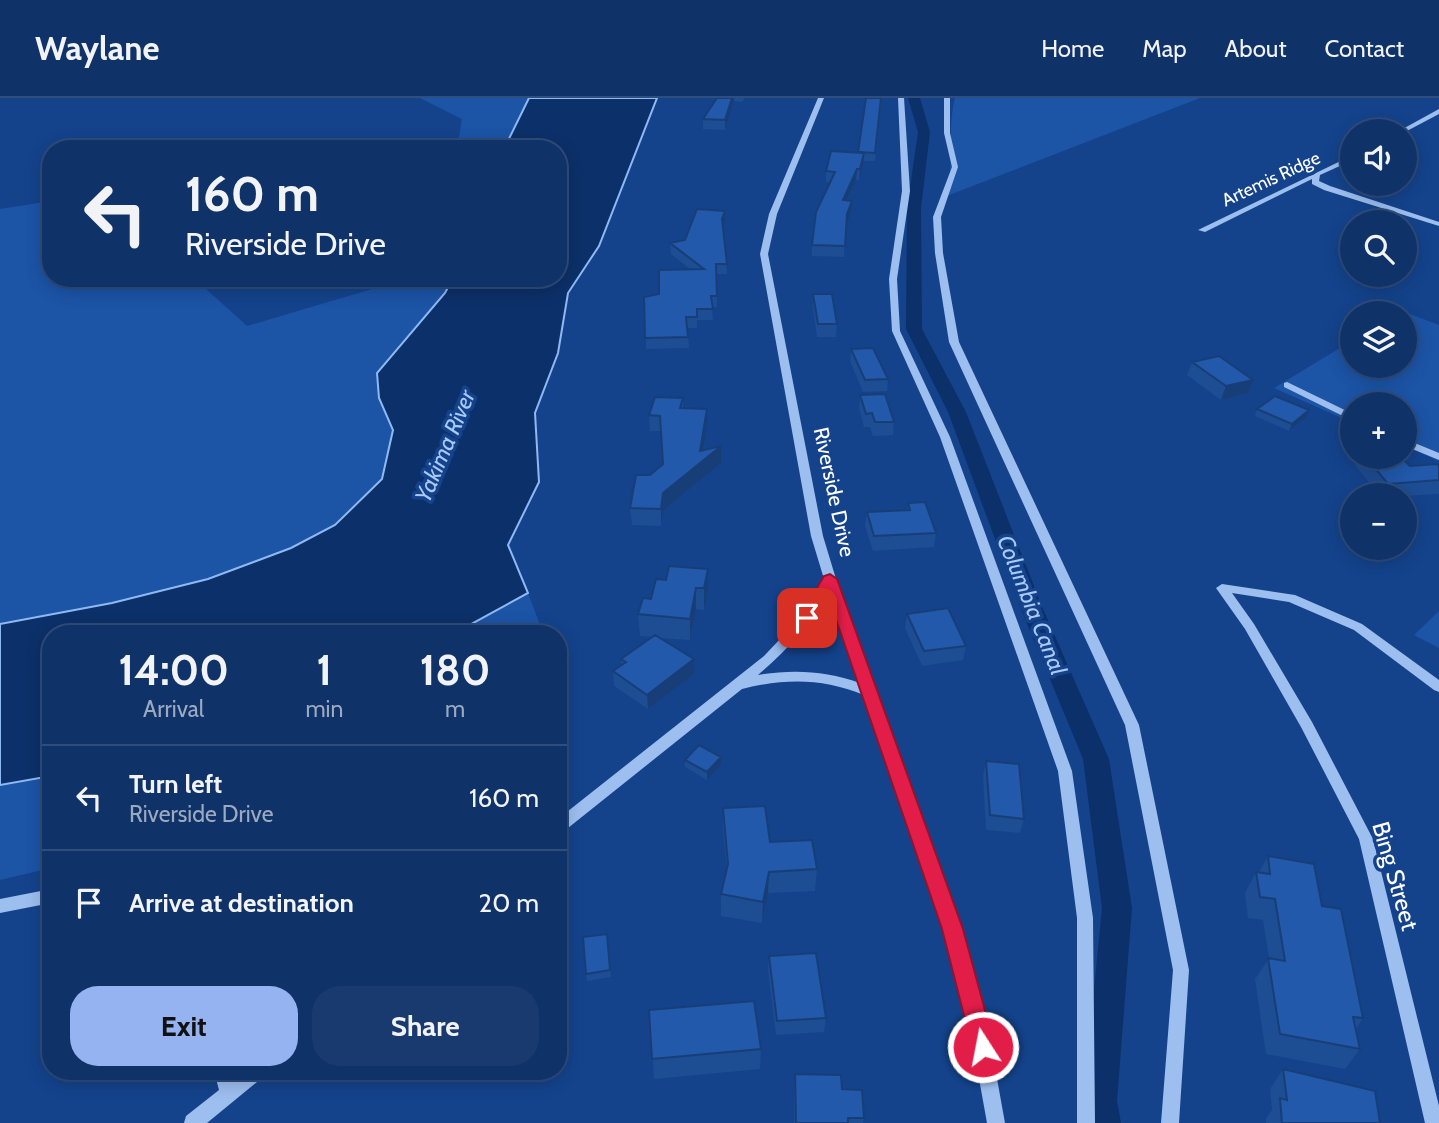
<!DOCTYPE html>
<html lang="en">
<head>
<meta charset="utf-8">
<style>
  body { margin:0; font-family:Cabin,sans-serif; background:#183a6f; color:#f1f3f6; height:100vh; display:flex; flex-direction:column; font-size:26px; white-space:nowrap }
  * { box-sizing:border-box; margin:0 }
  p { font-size:23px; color:#9baac0 }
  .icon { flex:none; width:38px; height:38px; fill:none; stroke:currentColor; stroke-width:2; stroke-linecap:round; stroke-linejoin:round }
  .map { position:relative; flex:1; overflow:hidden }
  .panel { position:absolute; left:42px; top:527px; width:525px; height:455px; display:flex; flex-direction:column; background:#0f3269; border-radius:28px; box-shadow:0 4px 18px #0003,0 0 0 2px #2f4d7d }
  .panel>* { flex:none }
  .top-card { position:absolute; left:42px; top:42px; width:525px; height:147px; border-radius:28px; box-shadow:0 4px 18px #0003,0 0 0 2px #2f4d7d; background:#0f3269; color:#f1f3f6; overflow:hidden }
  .tools { position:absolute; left:1340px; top:21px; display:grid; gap:14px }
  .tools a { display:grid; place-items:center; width:77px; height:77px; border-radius:50%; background:#0f3269; box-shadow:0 4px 18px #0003,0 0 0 2px #2f4d7d; font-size:35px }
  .pin { position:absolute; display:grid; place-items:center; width:60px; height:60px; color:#fff; margin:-30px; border-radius:14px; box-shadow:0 4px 10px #0006 }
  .me { position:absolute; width:77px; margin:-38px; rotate:349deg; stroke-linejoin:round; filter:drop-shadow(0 0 5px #0008) }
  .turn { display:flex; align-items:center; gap:24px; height:147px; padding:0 28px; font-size:32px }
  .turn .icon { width:91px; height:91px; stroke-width:2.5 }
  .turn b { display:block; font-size:49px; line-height:60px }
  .eta { display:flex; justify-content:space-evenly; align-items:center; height:119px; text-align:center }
  .eta b { font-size:42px; font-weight:800; line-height:49px }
  .action { display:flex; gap:14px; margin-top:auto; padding:14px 28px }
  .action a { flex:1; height:80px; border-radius:28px; background:#95b2f1; color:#111; font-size:28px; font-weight:800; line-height:80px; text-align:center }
  .action a+a { background:#183a6f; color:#f1f3f6 }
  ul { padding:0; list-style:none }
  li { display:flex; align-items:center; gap:21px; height:105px; padding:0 28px; border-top:2px solid #2f4d7d }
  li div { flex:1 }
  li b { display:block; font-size:26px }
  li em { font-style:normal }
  header { display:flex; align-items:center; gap:42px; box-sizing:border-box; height:98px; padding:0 35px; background:#0f3269; border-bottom:2px solid #2f4d7d }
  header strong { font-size:33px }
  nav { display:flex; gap:38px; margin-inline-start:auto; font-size:24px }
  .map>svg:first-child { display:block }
  .green { fill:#1c54a6 }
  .water { fill:#0c3069; stroke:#8fb9f3; stroke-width:2 }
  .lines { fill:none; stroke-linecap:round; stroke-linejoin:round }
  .canal { fill:#0c3069; fill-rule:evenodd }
  .minor { fill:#9dbff0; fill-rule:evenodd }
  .wall { fill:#1d4d93 }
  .shaded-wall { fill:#183e78 }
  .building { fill:#2259ab; stroke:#183e78; stroke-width:2 }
  .route { fill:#e11d48; stroke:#92132f; stroke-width:2 }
  .labels { text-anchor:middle; stroke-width:7; stroke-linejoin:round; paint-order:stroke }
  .far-street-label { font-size:18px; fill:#fff; stroke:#14438c }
  .street-label { font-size:21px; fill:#fff; stroke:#14438c }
  .water-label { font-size:23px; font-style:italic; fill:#a9c9f7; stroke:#14438c }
  .near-street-label { font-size:24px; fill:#fff; stroke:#14438c }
</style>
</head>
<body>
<header>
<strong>Waylane</strong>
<nav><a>Home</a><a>Map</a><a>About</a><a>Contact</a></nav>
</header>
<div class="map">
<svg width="1439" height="1025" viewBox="0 0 1439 1025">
  <rect width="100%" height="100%" fill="#14438c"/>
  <path class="green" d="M 420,0 L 529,0 L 504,51 L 457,51 L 462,21 Z
    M 955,0 L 1200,0 L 944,99 C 957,64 946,34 955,0 Z
    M 51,103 L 51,180 L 194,180 L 247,228 L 409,180 L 453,180 L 379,300 L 393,332 L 382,381 L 335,427 L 291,450 L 208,481 L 112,505 L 0,526 L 0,111 Z
    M 1402,213 L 1439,227 L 1439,363 L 1405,348 L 1405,306 L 1353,306 L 1353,325 L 1274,290 L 1353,242 L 1353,268 L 1405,268 L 1405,215 L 1398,215 Z
    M 528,495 L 543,535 L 455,535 Z
    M 1439,513 L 1439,550 L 1414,537 Z
    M 51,678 L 51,770 L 0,782 L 0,687 Z"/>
  <path class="water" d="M 529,0 L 657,0 L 599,148 L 568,195 L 558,255 L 535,315 L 539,384 L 508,447 L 528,495 L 455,535 L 51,536 L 51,678 L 0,687 L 0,526 L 112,505 L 208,481 L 291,450 L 335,427 L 382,381 L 393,332 L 379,300 L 377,275 L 445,195 L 453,180 L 558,180 L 558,51 L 504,51 Z"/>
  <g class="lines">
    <path class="canal" d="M 908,0 L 920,0 L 930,34 L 921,110 L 922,231 L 966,314 L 1043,511 L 1109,661 L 1132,810 L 1117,1003 L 1121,1025 L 1087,1025 L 1083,1003 L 1102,810 L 1083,661 L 1021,511 L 948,314 L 906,231 L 907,110 L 918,34 Z"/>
    <path class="minor" d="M 818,0 L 824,0 L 777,116 L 768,156 L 823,438 L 836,481 L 960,831 L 985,914 L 1005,1025 L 987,1025 L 967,914 L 944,831 L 864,597 C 823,580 785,580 742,591 L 563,734 L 558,736 L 558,721 L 764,558 L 799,521 L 824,481 L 811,438 L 760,156 L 769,116 ZM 829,495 L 860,585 C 826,573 794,571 758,577 C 786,553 811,527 829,495 Z
      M 898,0 L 904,0 L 910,93 L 897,181 L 900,233 L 950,339 L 1072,673 L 1093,820 L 1095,1025 L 1077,1025 L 1077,820 L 1058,673 L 940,339 L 892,233 L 889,181 L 902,93 Z
      M 944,0 L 950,0 L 950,35 L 958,69 L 941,119 L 943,155 L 959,244 L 1139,627 L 1189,872 L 1179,1025 L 1161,1025 L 1173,872 L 1125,627 L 949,244 L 935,155 L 933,119 L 952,69 L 944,35 Z
      M 1439,11 L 1439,16 L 1405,34 L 1399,33 Z
      M 1353,57 L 1353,62 L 1320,77 L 1319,83 L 1330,88 L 1439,124 L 1439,128 L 1324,92 L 1312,86 L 1312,81 L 1205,134 L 1198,132 Z
      M 1287,284 L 1353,316 L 1353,323 L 1284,289 L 1284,285 Z
      M 1405,341 L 1439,355 L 1439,362 L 1405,348 Z
      M 1222,486 L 1295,497 L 1362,526 L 1439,582 L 1439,594 L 1434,592 L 1354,532 L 1289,504 L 1232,495 L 1254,526 L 1312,624 L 1373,741 L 1439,1008 L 1439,1025 L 1425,1025 L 1359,741 L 1301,629 L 1245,531 L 1216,490 Z
      M 51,791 L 51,805 L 0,815 L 0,801 Z
      M 214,973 L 232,973 L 234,980 L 243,973 L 266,973 L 263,979 L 207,1025 L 184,1025 L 186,1018 L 219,992 Z"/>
  </g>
  <path class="wall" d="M 717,0 L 745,0 L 742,4 L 734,3 L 725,32 L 703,31 L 703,21 Z
    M 866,0 L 882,0 L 875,63 L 863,63 L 859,82 L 856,82 L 847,103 L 851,114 L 846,126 L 844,159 L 812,158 L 812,147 L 830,84 L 826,84 L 826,73 L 858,55 Z
    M 725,113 L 725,123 L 723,129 L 727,176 L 716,176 L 717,209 L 712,209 L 713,222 L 697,222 L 697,230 L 688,230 L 689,250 L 646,251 L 644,199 L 659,196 L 691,172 L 671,156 L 670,145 L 685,142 Z
    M 813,196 L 837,226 L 836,239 L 817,239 L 813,209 Z
    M 851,251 L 888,281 L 887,293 L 863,294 L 850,263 Z
    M 1192,264 L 1248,295 L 1221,302 L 1187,277 Z
    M 860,297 L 894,324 L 893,337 L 873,338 L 870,329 L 864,329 L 859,310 Z
    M 683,300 L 683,310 L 707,327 L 703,352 L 721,348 L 721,365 L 664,412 L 661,428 L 632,427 L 630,410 L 650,377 L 663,367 L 660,333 L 650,333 L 649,317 Z
    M 1257,311 L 1306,319 L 1289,333 L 1255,318 Z
    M 1359,359 L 1400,359 L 1410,368 L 1439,368 L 1439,396 L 1405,398 L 1405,397 L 1379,397 L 1355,367 Z
    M 908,405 L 936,435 L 934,449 L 873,453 L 865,428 L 867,414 L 907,412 Z
    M 669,468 L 708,492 L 704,512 L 696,511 L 690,542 L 660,540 L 694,576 L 648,611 L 614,588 L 613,573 L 622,567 L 621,561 L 652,539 L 640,538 L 638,516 L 666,482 Z
    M 907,516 L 966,548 L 963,562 L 922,568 L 905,530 Z
    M 721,659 L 721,667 L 707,682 L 685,669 L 685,662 Z
    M 986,663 L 1024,721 L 1020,735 L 986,732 L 983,678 Z
    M 723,710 L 770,744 L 817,771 L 815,793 L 768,795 L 762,825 L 721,818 L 721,796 L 727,773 L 723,732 Z
    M 1268,758 L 1322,808 L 1363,920 L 1356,931 L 1360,951 L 1345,971 L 1266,956 L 1255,881 L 1269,860 L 1263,822 L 1248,820 L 1245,795 L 1256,774 L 1259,774 Z
    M 607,836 L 611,879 L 587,883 L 586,876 Z
    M 769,858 L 826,920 L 824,934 L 776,937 L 768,872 Z
    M 649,912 L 761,951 L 760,971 L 654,981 Z
    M 1283,971 L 1380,1025 L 1266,1025 L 1266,1020 L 1272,1012 L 1270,991 Z
    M 795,976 L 842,991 L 864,1020 L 863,1025 L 794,1025 L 794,995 Z"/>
  <path class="shaded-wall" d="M 732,0 L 734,0 L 734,3 L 725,32 L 725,22 Z
    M 864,55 L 863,66 L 859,82 L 860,71 Z
    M 857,71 L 856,82 L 842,113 L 843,102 Z
    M 852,103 L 851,114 L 846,127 L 847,116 Z
    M 725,113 L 725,123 L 722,132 L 722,121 Z
    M 1253,282 L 1248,295 L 1221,302 L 1226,288 Z
    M 707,311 L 707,327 L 701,365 L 721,348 L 721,365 L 664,412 L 661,428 L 661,411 L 663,395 L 700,353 Z
    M 1309,312 L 1306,319 L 1289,333 L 1292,326 Z
    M 708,471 L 708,492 L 704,512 L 704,490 Z
    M 696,490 L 696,511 L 690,542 L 690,521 Z
    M 694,561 L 694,576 L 648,611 L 647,597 Z
    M 721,659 L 721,667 L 707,682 L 707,674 Z
    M 769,774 L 768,795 L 762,825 L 763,804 Z"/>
  <path class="building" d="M 717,0 L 732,0 L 725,22 L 703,21 Z
    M 866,0 L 881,0 L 875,55 L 858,54 Z
    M 831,53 L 864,55 L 860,71 L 857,71 L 843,102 L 852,103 L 847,116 L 845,148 L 812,147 L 816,114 L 835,74 L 826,73 Z
    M 697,111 L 725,113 L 722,121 L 727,166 L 716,166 L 717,198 L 711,198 L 713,211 L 697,211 L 697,219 L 686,219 L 688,239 L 645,240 L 644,199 L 659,196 L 659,172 L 704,171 L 670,145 L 685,142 Z
    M 813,196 L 832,196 L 837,226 L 818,226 Z
    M 873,250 L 888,281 L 865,282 L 851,251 Z
    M 1219,258 L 1253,282 L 1226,288 L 1192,264 Z
    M 885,296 L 894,324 L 875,324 L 872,315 L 866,316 L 860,297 Z
    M 1275,298 L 1309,312 L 1292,326 L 1257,311 Z
    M 655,299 L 683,300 L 680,310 L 707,311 L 700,353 L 721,348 L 663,395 L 661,411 L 630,410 L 636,377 L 650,377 L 663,366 L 660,318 L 649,317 Z
    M 1366,359 L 1400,359 L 1410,368 L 1437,366 L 1439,368 L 1439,382 L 1388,386 Z
    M 925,404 L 936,435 L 874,438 L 867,414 L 910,412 L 908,405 Z
    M 669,468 L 708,471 L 704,490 L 696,490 L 690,521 L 638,516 L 643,500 L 651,501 L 656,481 L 666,482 Z
    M 948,510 L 966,548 L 924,553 L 907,516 Z
    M 655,537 L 694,561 L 647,597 L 613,573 L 626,564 L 621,561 Z
    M 699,647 L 721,659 L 707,674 L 685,662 Z
    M 986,663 L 1019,666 L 1024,721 L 990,717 Z
    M 765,708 L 770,744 L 812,742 L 817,771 L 769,774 L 763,804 L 721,796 L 728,766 L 723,710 Z
    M 1268,758 L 1314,766 L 1322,808 L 1341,811 L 1363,920 L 1353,919 L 1360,951 L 1280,936 L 1268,860 L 1285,863 L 1275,801 L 1260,799 L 1256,774 L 1270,776 Z
    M 607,836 L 610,872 L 586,876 L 583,839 Z
    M 816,855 L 826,920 L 777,923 L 769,858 Z
    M 754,903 L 761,951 L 652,961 L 649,912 Z
    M 1283,971 L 1375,993 L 1380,1025 L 1282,1025 L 1280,1000 L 1287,1002 Z
    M 795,976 L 841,977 L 842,991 L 862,992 L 864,1020 L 848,1020 L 848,1025 L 796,1025 Z"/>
  <path class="route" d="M 830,476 L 837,481 L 963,831 L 995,949 L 991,957 L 983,960 L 975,957 L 972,949 L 942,831 L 828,498 L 812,524 L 801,524 L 799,520 L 824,478 Z"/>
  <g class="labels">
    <g class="far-street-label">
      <text transform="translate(1271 81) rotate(-25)" y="6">Artemis Ridge</text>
    </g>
    <g class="street-label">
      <text transform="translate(834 394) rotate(78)" y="7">Riverside Drive</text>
    </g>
    <g class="water-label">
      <text transform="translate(445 348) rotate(-67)" y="8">Yakima River</text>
      <text transform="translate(1032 507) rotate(68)" y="8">Columbia Canal</text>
    </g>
    <g class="near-street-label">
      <text transform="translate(1395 778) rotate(74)" y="8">Bing Street</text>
    </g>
  </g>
</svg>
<div class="tools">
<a><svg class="icon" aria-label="sound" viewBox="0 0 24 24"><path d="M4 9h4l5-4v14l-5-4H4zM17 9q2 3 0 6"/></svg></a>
<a><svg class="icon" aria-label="search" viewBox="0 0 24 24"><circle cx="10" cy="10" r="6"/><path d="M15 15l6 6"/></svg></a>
<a><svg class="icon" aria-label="layers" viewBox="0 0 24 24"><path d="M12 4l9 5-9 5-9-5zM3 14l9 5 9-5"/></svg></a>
<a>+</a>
<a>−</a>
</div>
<div class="pin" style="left:807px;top:520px;background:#d93025"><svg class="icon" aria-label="arrive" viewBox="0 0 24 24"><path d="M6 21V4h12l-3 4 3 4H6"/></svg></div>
<svg class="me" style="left:983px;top:949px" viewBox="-20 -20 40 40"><circle r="17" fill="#e11d48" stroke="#fff" stroke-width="3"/><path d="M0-11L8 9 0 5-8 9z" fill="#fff"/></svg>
<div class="top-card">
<div class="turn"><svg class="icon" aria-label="left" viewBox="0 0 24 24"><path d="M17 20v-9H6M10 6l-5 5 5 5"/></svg><div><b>160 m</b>Riverside Drive</div></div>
</div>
<section class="panel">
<div class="eta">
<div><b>14:00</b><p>Arrival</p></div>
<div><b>1</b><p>min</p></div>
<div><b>180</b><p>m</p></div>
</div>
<ul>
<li><svg class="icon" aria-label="left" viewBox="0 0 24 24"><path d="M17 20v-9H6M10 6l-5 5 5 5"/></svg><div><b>Turn left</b><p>Riverside Drive</p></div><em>160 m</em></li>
<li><svg class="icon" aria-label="arrive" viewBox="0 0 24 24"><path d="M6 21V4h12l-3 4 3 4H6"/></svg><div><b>Arrive at destination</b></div><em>20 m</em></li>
</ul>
<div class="action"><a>Exit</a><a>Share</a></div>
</section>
</div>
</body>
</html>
